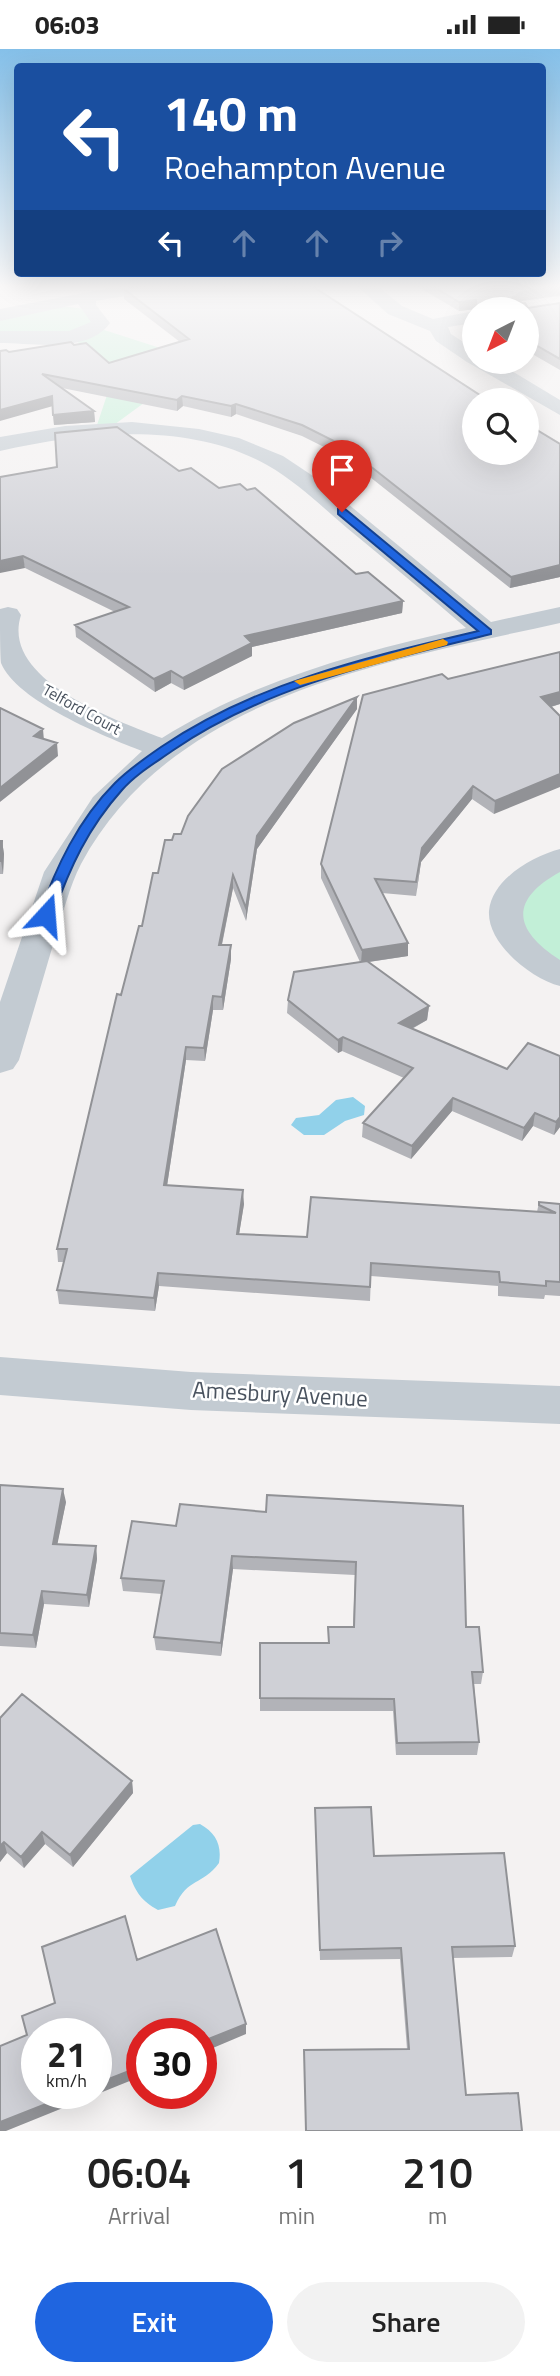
<!DOCTYPE html>
<html lang="en">
<head>
<meta charset="utf-8">
<style>
  body { margin:0; font-family:"Titillium Web",sans-serif; background:#f2f2f2; color:#222; height:100vh; display:flex; flex-direction:column; font-size:26px; white-space:nowrap }
  * { box-sizing:border-box; margin:0 }
  p { font-size:23px; color:#767676 }
  .icon { flex:none; width:38px; height:38px; fill:none; stroke:currentColor; stroke-width:2; stroke-linecap:round; stroke-linejoin:round }
  .map { position:relative; height:2082px; overflow:hidden }
  .panel { display:flex; flex-direction:column; background:#fff; flex:1 }
  .panel>* { flex:none }
  .top-card { position:absolute; left:14px; top:14px; width:532px; height:214px; border-radius:7px; box-shadow:0 7px 28px #0002; background:#1a4fa0; color:#fff; overflow:hidden }
  .needle { width:46px; rotate:222deg }
  .buttons { position:absolute; left:462px; top:248px; display:grid; gap:14px }
  .buttons a { display:grid; place-items:center; width:77px; height:77px; border-radius:50%; background:#fff; box-shadow:0 7px 28px #0002; font-size:35px }
  .speed { position:absolute; left:21px; top:1969px; display:flex; gap:14px; font-size:35px; font-weight:700; text-align:center }
  .speed>* { display:grid; place-content:center; width:91px; height:91px; border-radius:50%; background:#fff; box-shadow:0 7px 28px #0002; line-height:1 }
  .speed small { font-size:18px; font-weight:400 }
  .speed .limit { border:10px solid #d22; background:#fff; color:#111 }
  .pin { position:absolute; display:grid; place-items:center; width:60px; height:60px; color:#fff; margin:-72px -30px; border-radius:50% 50% 50% 0; rotate:-45deg; box-shadow:0 0 7px #0007 }
  .pin .icon { rotate:45deg }
  .me { position:absolute; width:77px; margin:-38px; rotate:19deg; stroke-linejoin:round; filter:drop-shadow(0 0 5px #0008) }
  .turn { display:flex; align-items:center; gap:24px; height:147px; padding:0 35px; font-size:32px }
  .turn .icon { width:91px; height:91px; stroke-width:2.5 }
  .turn b { display:block; font-size:49px; line-height:60px }
  .lanes { display:flex; align-items:center; height:66px; padding:0 35px; background:#0003; justify-content:center; gap:35px; direction:ltr }
  .lanes .off { opacity:.35 }
  .eta { display:flex; justify-content:space-evenly; align-items:center; height:119px; text-align:center }
  .eta b { font-size:42px; font-weight:600; line-height:49px }
  .cta { display:flex; gap:14px; margin-top:auto; padding:14px 35px }
  .cta a { flex:1; height:80px; border-radius:42px; background:#1f65e0; color:#fff; font-size:28px; font-weight:600; line-height:80px; text-align:center }
  .cta a+a { background:#f2f2f2; color:#222 }
  .status { display:flex; justify-content:space-between; align-items:center; height:49px; padding:0 35px; background:#fff; direction:ltr }
  .status svg { height:19px; fill:currentColor }
  .map>svg:first-child { display:block }
  .green { fill:#c2efd7 }
  .water { fill:#91d1ea }
  .lines { fill:none; stroke-linecap:round; stroke-linejoin:round }
  .minor { fill:#c3cbd2; fill-rule:evenodd }
  .wall { fill:#b2b3b8 }
  .shaded-wall { fill:#919296 }
  .building { fill:#cfd0d6; stroke:#919296; stroke-width:2 }
  .route { fill:#1f65e0; stroke:#144292; stroke-width:2 }
  .slow { fill:#f59e0b }
  .labels { text-anchor:middle; stroke-width:5; stroke-linejoin:round; paint-order:stroke }
  .far-street-label { font-size:16px; fill:#4a535f; stroke:#fff }
  .near-street-label { font-size:23px; fill:#4a535f; stroke:#fff }
</style>
</head>
<body>
<div class="status"><b>06:03</b><svg viewBox="0 0 49 12"><path d="M0 12V9h3v3zM5 12V6h3v6zM10 12V3h3v9zM15 12V0h3v12zM26 1h20v11H26zM47 4h2v5h-2z"/></svg></div>
<div class="map">
<svg width="560" height="2082" viewBox="0 0 560 2082">
  <rect width="100%" height="100%" fill="#f4f2f2"/>
  <path class="green" d="M 47,255 L 84,260 L 98,279 L 157,298 L 189,321 L 107,381 L 95,382 L 114,325 L 71,287 L 0,288 L 0,266 Z
    M 560,810 L 560,926 L 547,920 L 509,850 Z"/>
  <path class="water" d="M 353,1048 L 365,1057 L 364,1066 L 345,1072 L 324,1086 L 304,1086 L 291,1076 L 296,1069 L 319,1066 L 336,1051 Z
    M 200,1775 C 216,1784 222,1796 219,1814 C 202,1837 188,1828 175,1857 L 158,1861 C 142,1852 136,1844 130,1827 L 193,1776 Z"/>
  <g class="lines">
    <path class="minor" d="M 131,235 L 174,235 L 165,240 L 96,252 L 96,256 L 110,274 C 88,305 33,294 0,294 L 0,282 L 69,282 L 91,273 L 78,255 L 0,272 L 0,260 Z
      M 355,235 L 375,235 L 402,257 L 433,270 L 474,262 L 474,274 L 448,278 L 451,285 L 474,300 L 474,313 L 497,313 L 560,351 L 560,366 L 467,313 L 436,292 L 430,282 L 388,265 Z
      M 132,373 L 199,380 L 239,389 L 283,407 L 319,431 L 491,573 L 560,558 L 560,574 C 390,612 172,645 81,815 C 69,838 63,865 55,889 C 43,930 31,971 19,1011 L 13,1020 L 0,1024 L 0,953 L 44,823 L 93,748 L 142,702 C 106,688 16,652 1,614 C 0,603 0,573 0,560 L 8,558 L 17,560 L 21,566 C 0,631 116,671 162,689 C 255,631 359,603 466,579 C 427,545 387,512 347,479 C 321,457 297,433 267,416 C 188,372 85,383 0,402 L 0,388 L 65,377 Z
      M 560,800 L 560,823 C 509,851 513,881 560,911 L 560,937 C 532,930 487,895 489,862 C 492,830 533,807 560,800 Z
      M 0,1308 L 191,1323 L 560,1337 L 560,1375 L 191,1361 L 0,1346 Z"/>
  </g>
  <path class="wall" d="M 413,235 L 560,235 L 560,247 L 522,252 L 519,254 L 528,259 L 560,254 L 560,321 L 527,302 L 527,261 L 476,260 L 459,262 Z
    M 124,240 L 489,352 L 560,395 L 560,528 L 510,539 L 346,409 L 302,387 L 236,365 L 231,368 L 183,357 L 177,362 L 62,339 L 94,362 L 95,373 L 54,376 L 53,358 L 9,303 L 74,296 L 109,314 L 180,293 L 124,250 Z
    M 179,422 L 219,439 L 356,525 L 403,552 L 402,564 L 252,598 L 252,607 L 184,641 L 171,634 L 155,643 L 76,588 L 75,576 L 115,563 L 25,519 L 0,428 Z
    M 560,603 L 560,655 L 551,658 L 494,765 L 472,750 L 421,813 L 416,847 L 382,844 L 408,894 L 408,907 L 369,913 L 429,957 L 427,971 L 412,980 L 507,1020 L 528,994 L 560,1078 L 554,1086 L 533,1077 L 522,1092 L 452,1062 L 411,1110 L 362,1088 L 363,1074 L 404,1029 L 342,1002 L 338,1004 L 287,964 L 288,951 L 360,913 L 321,829 L 321,815 L 448,630 Z
    M 357,648 L 357,660 L 257,800 L 246,872 L 233,839 L 222,896 L 231,910 L 223,961 L 213,961 L 205,1012 L 186,1011 L 167,1137 L 244,1155 L 239,1185 L 307,1188 L 537,1163 L 539,1153 L 560,1155 L 560,1247 L 545,1246 L 544,1250 L 498,1247 L 498,1237 L 371,1227 L 370,1252 L 159,1237 L 155,1262 L 59,1255 L 57,1241 L 64,1213 L 58,1213 L 57,1200 L 121,946 L 158,824 L 172,791 L 181,785 Z
    M 0,792 L 2,792 L 4,805 L 3,825 L 0,825 Z
    M 0,1436 L 66,1453 L 57,1495 L 96,1497 L 97,1510 L 89,1558 L 44,1555 L 36,1599 L 0,1597 Z
    M 267,1446 L 466,1578 L 483,1623 L 481,1635 L 474,1635 L 479,1693 L 477,1706 L 396,1706 L 393,1662 L 260,1662 L 260,1594 L 328,1594 L 328,1578 L 353,1578 L 355,1526 L 233,1520 L 221,1607 L 156,1601 L 154,1588 L 162,1545 L 123,1542 L 121,1529 L 176,1477 L 266,1463 Z
    M 0,1669 L 132,1732 L 133,1744 L 73,1818 L 45,1795 L 24,1819 L 7,1804 L 0,1813 Z
    M 315,1759 L 374,1807 L 515,1897 L 512,1908 L 453,1909 L 466,2046 L 522,2082 L 306,2082 L 304,2001 L 407,2000 L 400,1910 L 320,1911 Z"/>
  <path class="shaded-wall" d="M 560,237 L 560,246 L 522,252 L 512,259 L 512,249 L 522,243 Z
    M 476,251 L 476,260 L 459,262 L 459,253 Z
    M 52,347 L 53,357 L 0,372 L 0,361 Z
    M 182,347 L 183,357 L 177,362 L 177,351 Z
    M 236,355 L 236,365 L 231,368 L 231,357 Z
    M 94,362 L 95,373 L 54,376 L 53,366 Z
    M 23,507 L 25,519 L 0,524 L 0,512 Z
    M 560,516 L 560,528 L 510,539 L 511,528 Z
    M 403,552 L 402,564 L 252,598 L 252,607 L 184,641 L 183,629 L 245,587 Z
    M 171,622 L 171,634 L 155,643 L 154,630 Z
    M 560,643 L 560,655 L 540,661 L 541,648 Z
    M 357,648 L 357,660 L 257,800 L 246,872 L 246,859 L 257,787 Z
    M 43,680 L 44,692 L 34,687 Z
    M 57,694 L 58,707 L 0,753 L 0,739 Z
    M 560,725 L 560,738 L 494,765 L 495,752 Z
    M 473,737 L 472,750 L 421,813 L 416,847 L 422,799 Z
    M 2,792 L 4,805 L 3,825 L 1,812 Z
    M 233,826 L 233,839 L 219,909 L 219,896 Z
    M 408,894 L 408,907 L 361,914 L 362,901 Z
    M 231,896 L 231,910 L 223,961 L 222,948 Z
    M 213,947 L 213,961 L 205,1012 L 204,999 Z
    M 429,957 L 427,971 L 398,987 L 399,974 Z
    M 343,988 L 342,1002 L 338,1004 L 338,991 Z
    M 186,998 L 186,1011 L 165,1150 L 164,1136 Z
    M 453,1049 L 452,1062 L 411,1110 L 412,1097 Z
    M 535,1064 L 533,1077 L 522,1092 L 524,1079 Z
    M 560,1068 L 560,1078 L 554,1086 L 556,1073 Z
    M 243,1141 L 244,1155 L 237,1198 L 237,1185 Z
    M 158,1224 L 159,1237 L 155,1262 L 154,1249 Z
    M 63,1440 L 66,1453 L 55,1507 L 53,1495 Z
    M 96,1497 L 97,1510 L 89,1558 L 87,1546 Z
    M 232,1507 L 233,1520 L 221,1607 L 221,1594 Z
    M 42,1542 L 44,1555 L 36,1599 L 33,1586 Z
    M 132,1732 L 133,1744 L 73,1818 L 70,1806 Z
    M 42,1783 L 45,1795 L 24,1819 L 21,1808 Z
    M 4,1793 L 7,1804 L 0,1813 L 0,1797 Z
    M 246,1975 L 246,1985 L 201,2004 L 201,1993 Z
    M 142,2017 L 142,2027 L 6,2082 L 0,2082 L 0,2073 L 74,2044 L 96,2044 L 96,2035 Z"/>
  <path class="building" d="M 153,235 L 309,235 L 489,352 L 474,352 L 474,404 L 527,404 L 527,375 L 560,395 L 560,516 L 511,528 L 346,398 L 302,376 L 236,355 L 231,357 L 182,347 L 177,351 L 42,325 L 94,362 L 53,366 L 52,347 L 0,361 L 0,302 L 6,301 L 9,303 L 71,293 L 74,296 L 86,294 L 109,314 L 189,290 L 124,240 Z
    M 429,235 L 560,235 L 560,237 L 522,243 L 512,249 L 514,254 L 525,254 L 528,259 L 560,254 L 560,310 L 527,291 L 527,261 L 477,261 L 476,251 L 459,253 Z
    M 117,378 L 179,422 L 191,419 L 219,439 L 240,435 L 247,441 L 255,439 L 356,525 L 368,523 L 403,552 L 245,587 L 252,594 L 183,629 L 171,622 L 154,630 L 75,576 L 129,558 L 23,507 L 0,512 L 0,428 L 57,418 L 55,384 Z
    M 560,603 L 560,643 L 541,648 L 560,667 L 560,725 L 495,752 L 473,737 L 422,799 L 416,833 L 375,830 L 408,894 L 362,901 L 321,815 L 363,646 L 442,625 L 448,630 Z
    M 357,648 L 257,787 L 246,859 L 233,826 L 219,896 L 231,896 L 222,948 L 213,947 L 204,999 L 186,998 L 164,1136 L 243,1141 L 237,1185 L 307,1188 L 311,1148 L 556,1164 L 539,1156 L 539,1153 L 560,1155 L 560,1233 L 546,1232 L 546,1237 L 500,1233 L 499,1223 L 371,1214 L 370,1238 L 158,1224 L 154,1249 L 57,1241 L 67,1200 L 57,1200 L 117,945 L 121,946 L 139,877 L 142,877 L 153,824 L 158,824 L 165,791 L 172,791 L 174,785 L 181,785 L 188,767 L 222,720 L 294,674 Z
    M 0,659 L 43,680 L 34,687 L 57,694 L 0,739 Z
    M 0,792 L 2,792 L 1,812 L 0,812 Z
    M 367,912 L 429,957 L 399,974 L 507,1020 L 528,994 L 560,1007 L 560,1068 L 556,1073 L 535,1064 L 524,1079 L 453,1049 L 412,1097 L 363,1074 L 413,1019 L 343,988 L 338,991 L 288,951 L 294,923 Z
    M 0,1436 L 63,1440 L 53,1495 L 96,1497 L 87,1546 L 42,1542 L 33,1586 L 0,1584 Z
    M 267,1446 L 463,1457 L 466,1578 L 479,1578 L 483,1623 L 472,1623 L 479,1693 L 397,1694 L 394,1650 L 260,1649 L 260,1594 L 329,1594 L 328,1578 L 354,1578 L 356,1513 L 232,1507 L 221,1594 L 154,1588 L 164,1532 L 121,1529 L 132,1472 L 176,1477 L 180,1455 L 266,1463 Z
    M 22,1645 L 132,1732 L 70,1806 L 42,1783 L 21,1808 L 4,1793 L 0,1797 L 0,1669 Z
    M 371,1758 L 374,1807 L 504,1804 L 515,1897 L 452,1898 L 466,2046 L 518,2044 L 522,2082 L 306,2082 L 304,2001 L 409,2000 L 401,1899 L 320,1901 L 315,1759 Z
    M 125,1867 L 137,1911 L 216,1880 L 246,1975 L 201,1993 L 201,1984 L 142,1984 L 142,2017 L 96,2035 L 96,1984 L 37,1984 L 37,2044 L 74,2044 L 0,2073 L 0,1997 L 27,1986 L 22,1967 L 55,1954 L 42,1898 Z"/>
  <linearGradient id="sky" x2="0" y2="1"><stop stop-color="#85c0e9"/><stop offset="0.45" stop-color="#faf9f9"/><stop offset="1" stop-color="#faf9f9" stop-opacity="0"/></linearGradient>
  <rect width="560" height="527" fill="url(#sky)"/>
  <path class="route" d="M 338,460 L 345,460 L 491,581 L 491,585 C 380,613 268,636 172,702 C 155,714 136,725 122,741 C 88,779 70,818 53,866 L 46,870 L 41,869 L 39,866 C 56,818 78,771 115,734 C 129,720 145,709 161,698 C 257,633 368,608 478,582 L 338,465 Z"/>
  <path class="slow" d="M 443,590 L 448,593 L 447,596 L 300,636 L 294,632 Z"/>
  <g class="labels">
    <g class="far-street-label">
      <text transform="translate(82 660) rotate(29)" y="6">Telford Court</text>
    </g>
    <g class="near-street-label">
      <text transform="translate(280 1345) rotate(3)" y="8">Amesbury Avenue</text>
    </g>
  </g>
</svg>
<div class="buttons">
<a><svg class="needle" viewBox="-14 -14 28 28"><path d="M0-13l5 13h-10z" fill="#e53935"/><path d="M0 13l5-13h-10z" fill="#767676"/></svg></a>
<a><svg class="icon" aria-label="search" viewBox="0 0 24 24"><circle cx="10" cy="10" r="6"/><path d="M15 15l6 6"/></svg></a>
</div>
<div class="speed"><div>21<small>km/h</small></div><div class="limit">30</div></div>
<div class="pin" style="left:342px;top:463px;background:#d93025"><svg class="icon" aria-label="arrive" viewBox="0 0 24 24"><path d="M6 21V4h12l-3 4 3 4H6"/></svg></div>
<svg class="me" style="left:46px;top:866px" viewBox="-20 -20 40 40"><path d="M0-17L14 15 0 8-14 15z" fill="#1f65e0" stroke="#fff" stroke-width="4"/></svg>
<div class="top-card">
<div class="turn"><svg class="icon" aria-label="left" viewBox="0 0 24 24"><path d="M17 20v-9H6M10 6l-5 5 5 5"/></svg><div><b>140 m</b>Roehampton Avenue</div></div>
<div class="lanes"><svg class="icon" aria-label="left" viewBox="0 0 24 24"><path d="M17 20v-9H6M10 6l-5 5 5 5"/></svg><svg class="icon off" aria-label="ahead" viewBox="0 0 24 24"><path d="M12 20V5M6 11l6-6 6 6"/></svg><svg class="icon off" aria-label="ahead" viewBox="0 0 24 24"><path d="M12 20V5M6 11l6-6 6 6"/></svg><svg class="icon off" aria-label="right" viewBox="0 0 24 24"><path d="M7 20v-9h11M14 6l5 5-5 5"/></svg></div>
</div>
</div>
<section class="panel">
<div class="eta">
<div><b>06:04</b><p>Arrival</p></div>
<div><b>1</b><p>min</p></div>
<div><b>210</b><p>m</p></div>
</div>
<div class="cta"><a>Exit</a><a>Share</a></div>
</section>
</body>
</html>
